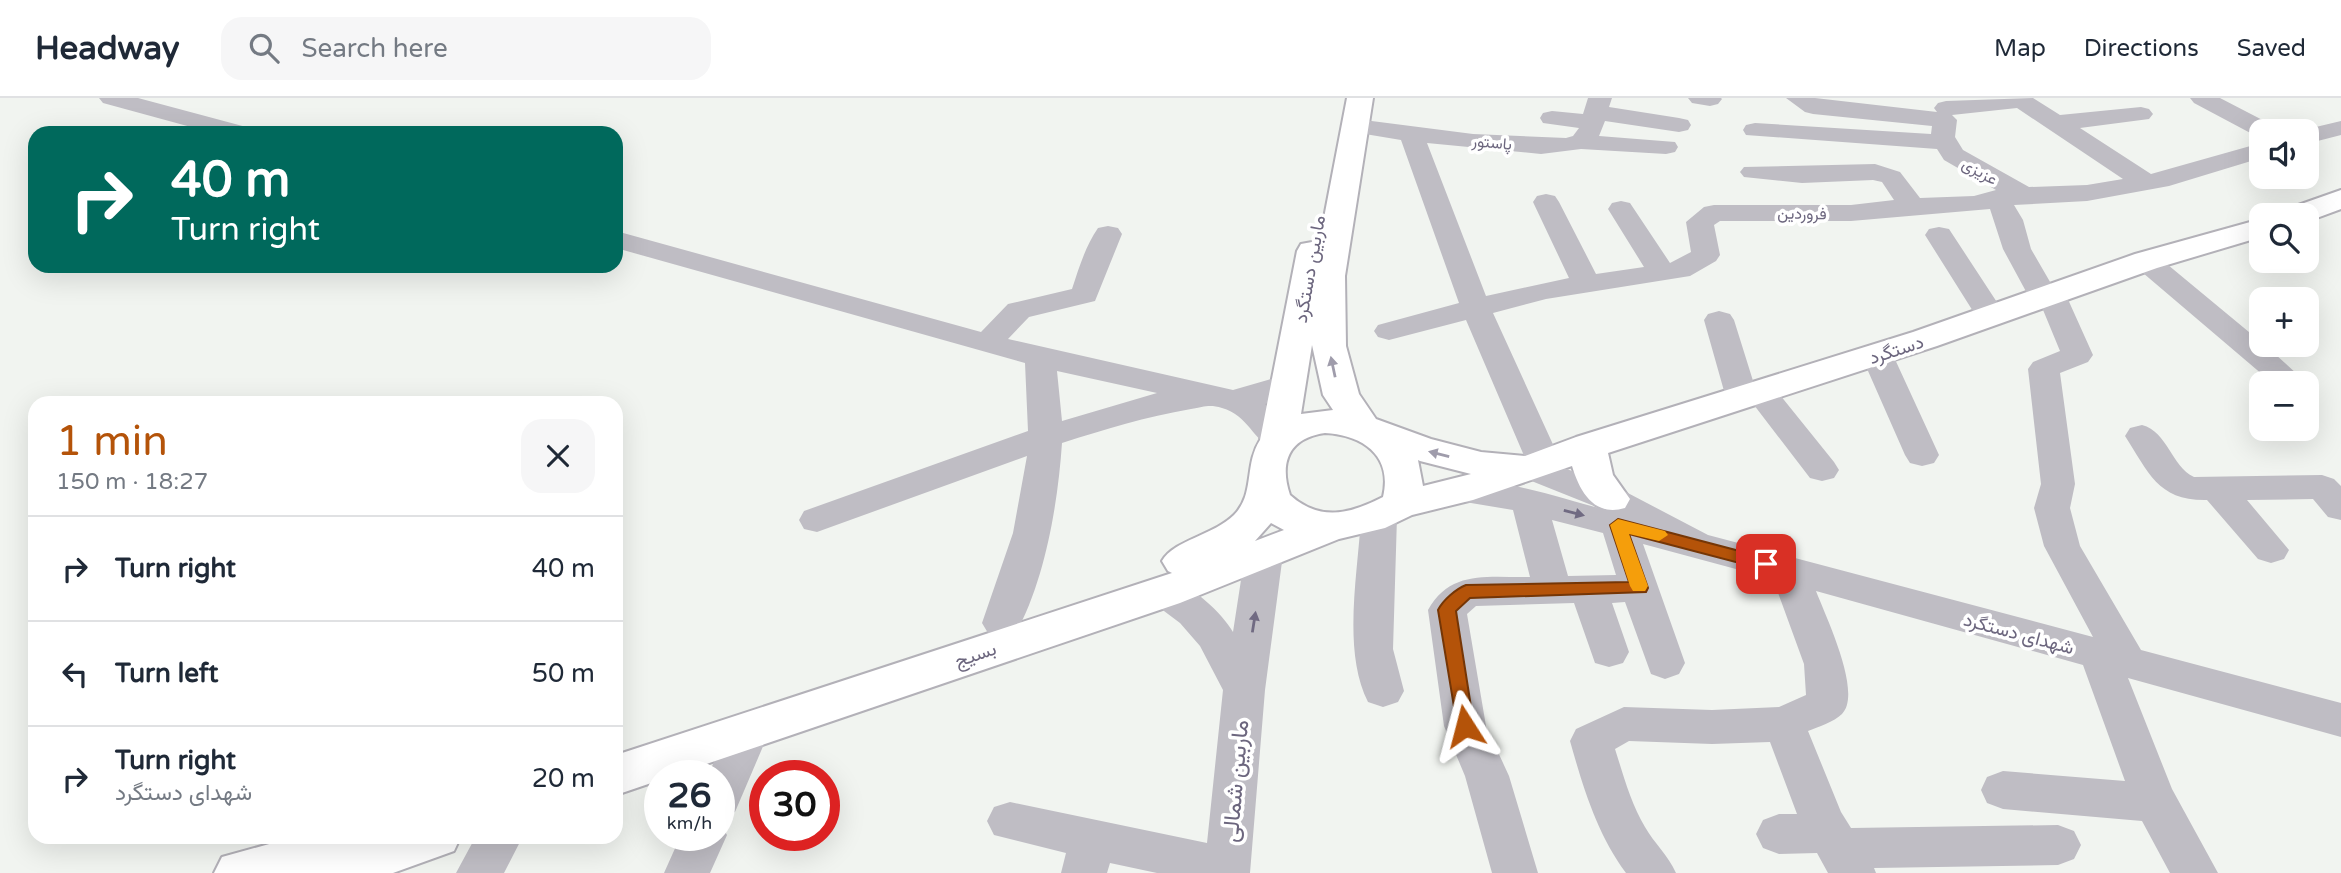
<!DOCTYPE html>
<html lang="en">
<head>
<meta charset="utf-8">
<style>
  body { margin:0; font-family:"Varela Round",Vazirmatn,sans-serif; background:#f6f6f7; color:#1f2937; height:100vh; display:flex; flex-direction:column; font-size:26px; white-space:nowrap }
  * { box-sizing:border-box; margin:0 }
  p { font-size:23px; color:#747a83 }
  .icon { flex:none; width:38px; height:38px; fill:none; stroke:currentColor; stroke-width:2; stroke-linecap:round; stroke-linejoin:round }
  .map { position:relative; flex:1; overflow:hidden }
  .side { position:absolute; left:28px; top:298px; width:595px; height:448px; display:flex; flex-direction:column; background:#fff; border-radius:21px; box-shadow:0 7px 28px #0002 }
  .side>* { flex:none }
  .hud { position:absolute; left:28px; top:28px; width:595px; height:147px; border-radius:21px; box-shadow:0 7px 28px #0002; background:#00695c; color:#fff; overflow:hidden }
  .fabs { position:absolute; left:2249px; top:21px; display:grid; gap:14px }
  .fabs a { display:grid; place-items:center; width:70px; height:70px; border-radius:14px; background:#fff; box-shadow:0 7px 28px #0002; font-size:35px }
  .speed { position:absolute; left:644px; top:662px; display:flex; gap:14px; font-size:35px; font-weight:700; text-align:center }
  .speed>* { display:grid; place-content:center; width:91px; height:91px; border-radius:50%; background:#fff; box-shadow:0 7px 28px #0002; line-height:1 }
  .speed small { font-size:18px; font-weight:400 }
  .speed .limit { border:10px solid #d22; background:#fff; color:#111 }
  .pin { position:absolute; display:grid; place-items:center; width:60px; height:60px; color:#fff; margin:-30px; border-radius:14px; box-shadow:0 4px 10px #0006 }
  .me { position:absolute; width:77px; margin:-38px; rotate:351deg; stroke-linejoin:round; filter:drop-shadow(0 0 5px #0008) }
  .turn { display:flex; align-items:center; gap:24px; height:147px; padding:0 28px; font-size:32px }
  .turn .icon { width:91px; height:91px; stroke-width:2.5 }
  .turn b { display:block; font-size:49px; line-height:60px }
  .round { display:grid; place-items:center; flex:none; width:74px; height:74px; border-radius:21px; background:#f6f6f7 }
  .head { display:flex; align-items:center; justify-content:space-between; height:119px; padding:0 28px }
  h1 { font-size:42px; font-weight:600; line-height:52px; color:#b45309 }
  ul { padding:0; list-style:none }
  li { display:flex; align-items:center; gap:21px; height:105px; padding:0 28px; border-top:2px solid #e0e1e3 }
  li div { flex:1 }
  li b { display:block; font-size:26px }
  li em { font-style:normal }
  header { display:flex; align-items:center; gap:42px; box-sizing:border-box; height:98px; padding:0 35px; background:#fff; border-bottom:2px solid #e0e1e3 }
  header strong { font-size:33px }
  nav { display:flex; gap:38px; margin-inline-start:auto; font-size:24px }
  .search { width:490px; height:63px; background:#f6f6f7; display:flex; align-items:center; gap:18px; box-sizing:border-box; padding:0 24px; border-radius:21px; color:#747a83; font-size:26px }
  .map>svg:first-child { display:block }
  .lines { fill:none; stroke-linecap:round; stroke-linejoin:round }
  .major-casing { stroke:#b3b1b8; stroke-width:4 }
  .minor { fill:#bfbdc4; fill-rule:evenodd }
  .major { fill:#fff; fill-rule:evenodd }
  .oneway { fill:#9f9cab }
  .oneway2 { fill:#706a82 }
  .route { fill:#b45309; stroke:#753606; stroke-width:2 }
  .slow { fill:#f59e0b }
  .labels { text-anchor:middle; stroke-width:7; stroke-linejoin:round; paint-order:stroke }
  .far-street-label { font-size:16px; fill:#6c667e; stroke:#fff }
  .street-label { font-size:19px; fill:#6c667e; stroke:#fff }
  .near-street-label { font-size:23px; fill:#6c667e; stroke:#fff }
</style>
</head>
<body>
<header>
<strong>Headway</strong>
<div class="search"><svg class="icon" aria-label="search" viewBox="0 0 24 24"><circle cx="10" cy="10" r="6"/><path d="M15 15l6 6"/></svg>Search here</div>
<nav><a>Map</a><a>Directions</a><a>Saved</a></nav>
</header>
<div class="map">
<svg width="2341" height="775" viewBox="0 0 2341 775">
  <rect width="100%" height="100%" fill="#f1f4f0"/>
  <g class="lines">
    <defs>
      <path id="major" d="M 1347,0 L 1373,0 L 1345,178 L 1346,248 L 1359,296 L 1376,321 L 1431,341 L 1481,354 L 1525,358 L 1576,339 L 1913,234 L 2135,156 L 2261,121 L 2261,139 L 2157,170 L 1937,248 L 1608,355 L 1613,377 L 1630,401 L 1625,410 C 1595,419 1580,395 1572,368 L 1473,402 L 1412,417 L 1385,430 L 1339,441 L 1180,505 L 674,677 L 660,677 L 660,682 L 616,697 L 616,657 L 1172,475 L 1168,473 L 1162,463 C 1174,442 1214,437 1234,417 C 1255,396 1244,367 1260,342 L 1297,153 L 1301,146 L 1312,144 L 1319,146 ZM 1312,247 L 1323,297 L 1333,312 L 1301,316 ZM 1325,335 C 1362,337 1393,357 1383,399 C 1350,416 1320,424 1290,397 C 1279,364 1289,340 1325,335 ZM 1418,362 L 1420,363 L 1471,376 L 1423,388 ZM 1271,425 L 1284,432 L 1255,443 Z
        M 2341,92 L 2341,111 L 2306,124 L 2306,117 L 2282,117 L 2287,111 Z
        M 298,738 L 461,738 L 454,753 L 393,775 L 214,775 L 222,759 Z"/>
    </defs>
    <use href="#major" class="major-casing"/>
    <path class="minor" d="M 99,0 L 138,0 L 250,30 L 253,35 L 213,35 L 103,5 Z
      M 1588,0 L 1612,0 L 1609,9 L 1679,20 L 1688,22 L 1691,27 L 1688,32 L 1679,34 L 1605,23 L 1599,38 L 1675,44 L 1678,49 L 1675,54 L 1666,56 L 1581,51 L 1541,56 L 1427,45 L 1486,198 L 1569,180 L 1533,104 L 1537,98 L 1546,96 L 1555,98 L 1559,104 L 1596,176 L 1644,169 L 1608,111 L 1612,105 L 1621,103 L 1630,105 L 1670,165 L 1691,154 L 1686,124 L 1704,109 L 1714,107 L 1851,107 L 1894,102 L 1882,84 L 1873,82 L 1802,85 L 1744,79 L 1740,74 L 1744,69 L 1875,66 L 1900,74 L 1920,100 L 1974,98 L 1996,92 L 1944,62 L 1937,51 L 1746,37 L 1743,32 L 1746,27 L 1755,25 L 1931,36 L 1932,28 L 1813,16 L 1805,14 L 1786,0 L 1815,0 L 1937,14 L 1934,10 L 1938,5 L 1946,3 L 2033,0 L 2060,17 L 2141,9 L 2149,11 L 2153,16 L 2149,21 L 2080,30 L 2151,76 L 2261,45 L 2261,60 L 2169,88 L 2087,103 L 2014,107 L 2023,122 L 2031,151 L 2053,189 L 2061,191 L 2066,197 L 2093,257 L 2088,264 L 2060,275 L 2075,386 L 2070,410 L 2080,448 L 2141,552 L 2341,605 L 2341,639 L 2128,580 L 2172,691 L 2218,775 L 2170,775 L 2142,723 L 2003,711 L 1987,705 L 1981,692 L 1987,679 L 2003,673 L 2125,683 L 2083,567 L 1816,493 C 1825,517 1863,595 1842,616 C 1834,624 1818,629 1808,633 L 1841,714 L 1851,730 L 2058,727 L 2074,733 L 2081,747 L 2074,761 L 2058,767 L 1874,770 L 1876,775 L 1828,775 L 1817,755 L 1779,756 L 1763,750 L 1756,736 L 1763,722 L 1779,716 L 1797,716 L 1770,644 L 1712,646 L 1629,643 L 1615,651 C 1623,676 1631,706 1645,729 C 1654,745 1668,757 1676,775 L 1626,775 C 1597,736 1583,689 1570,643 L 1576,631 L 1624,609 L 1712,612 L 1779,609 L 1806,597 L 1804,566 L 1773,481 L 1643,446 L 1685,565 L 1679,576 L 1665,581 L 1651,576 L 1625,504 L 1612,505 L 1629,554 L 1623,565 L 1609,569 L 1595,565 L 1574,505 L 1476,508 L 1467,516 L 1486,628 L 1509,678 L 1538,775 L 1492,775 L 1465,678 L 1444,628 L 1428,512 C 1451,471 1489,480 1530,479 L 1513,412 L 1447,401 L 1441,393 L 1447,385 C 1485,374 1559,400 1599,410 L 1519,378 L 1514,370 L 1519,362 L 1525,360 L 1466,222 L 1389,242 L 1378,239 L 1374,233 L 1378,227 L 1459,205 L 1401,42 L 1347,33 L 1344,28 L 1347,23 L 1356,21 L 1473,36 L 1566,40 L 1573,38 L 1579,30 L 1543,25 L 1540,20 L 1543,15 L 1552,13 L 1583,16 ZM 2017,10 L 2123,81 L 2087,87 L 2029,89 L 1963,52 L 1955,39 L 1957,22 L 1952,17 ZM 1990,111 L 2003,151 L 2029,199 L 2034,205 L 2041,207 L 2060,253 L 2033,264 L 2028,271 L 2041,386 L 2034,410 L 2044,448 L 2093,539 L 1708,437 L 1624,393 L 1559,368 L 1561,364 L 1493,215 L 1546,201 L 1690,178 L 1716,163 L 1720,157 L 1714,127 L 1720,123 L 1851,123 ZM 1552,422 L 1603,435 L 1616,477 L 1568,478 Z
      M 1688,0 L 1721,0 L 1722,1 L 1718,6 L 1710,8 L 1692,5 Z
      M 2190,0 L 2220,0 L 2274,28 L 2277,33 L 2261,33 L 2261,39 L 2256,38 L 2194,5 Z
      M 2341,23 L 2341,37 L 2306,46 L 2306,33 L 2299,33 Z
      M 1108,128 L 1118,130 L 1122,136 L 1095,203 L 1029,219 L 1008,241 L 1233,292 L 1288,276 L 1299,279 L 1304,286 L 1299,293 L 1265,306 L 1280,321 L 1295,342 L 1290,350 C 1256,359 1255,319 1222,310 C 1209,306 1204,309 1191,311 C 1145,319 1106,331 1062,345 C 1058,405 1045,482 1016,535 L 1002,540 L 988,535 L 982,525 L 1013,435 L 1027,358 L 817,434 L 804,431 L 799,422 L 804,413 L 1028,333 L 1025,265 L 616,150 L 616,133 L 981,234 L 1008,206 L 1072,191 C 1079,170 1085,149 1098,130 ZM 1057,273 L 1157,295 L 1062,323 Z
      M 1939,129 L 1949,131 L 2006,218 L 2002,224 L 1991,227 L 1980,224 L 1976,218 L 1925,137 L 1929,131 Z
      M 2146,155 L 2156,157 L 2261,244 L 2261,247 L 2265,247 L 2297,276 L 2292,283 L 2282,285 L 2270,283 L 2136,169 L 2132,163 L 2136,157 Z
      M 1719,213 L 1730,216 L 1734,222 L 1754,286 L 1761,284 L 1772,287 L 1834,364 L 1839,372 L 1834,380 L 1822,383 L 1810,380 L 1754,307 L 1742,310 L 1731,307 L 1726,300 L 1704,222 L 1708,216 Z
      M 1877,248 L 1888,250 L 1893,257 L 1939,357 L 1934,365 L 1922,368 L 1910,365 L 1905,357 L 1861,257 L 1866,250 Z
      M 2142,327 C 2168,334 2171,368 2194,379 L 2322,377 L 2334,381 L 2341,388 L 2341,422 L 2328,419 L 2313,401 L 2247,402 L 2289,452 L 2284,461 L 2271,465 L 2258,461 L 2207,402 C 2158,403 2149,375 2125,338 L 2130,330 Z
      M 1379,407 L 1392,410 L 1397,419 L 1393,551 L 1404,593 L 1398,604 L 1383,609 L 1368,604 C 1342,553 1358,475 1361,419 L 1366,410 Z
      M 1264,443 L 1277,447 L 1283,456 L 1265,592 L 1250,775 L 1157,775 L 1110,765 L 1107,775 L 1061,775 L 1066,755 L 994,737 L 987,723 L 994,709 L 1010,704 L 1207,745 L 1223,592 L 1200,548 L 1180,525 L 1152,504 L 1146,494 L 1152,484 C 1157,482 1162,480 1168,481 C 1189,484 1223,516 1233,534 L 1245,456 L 1251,447 Z
      M 749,615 L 764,620 L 770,632 L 735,714 L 719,720 L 719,677 L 708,677 L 734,620 Z
      M 719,723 L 727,737 L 710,775 L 664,775 L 681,737 L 719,737 Z
      M 476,738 L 523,738 L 504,775 L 456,775 Z"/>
    <use href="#major" class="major"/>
  </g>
  <defs><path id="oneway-solid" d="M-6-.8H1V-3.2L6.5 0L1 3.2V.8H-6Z" transform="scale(1.75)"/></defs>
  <g class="oneway">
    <use href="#oneway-solid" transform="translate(1333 269) rotate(-102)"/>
    <use href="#oneway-solid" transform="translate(1439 356) rotate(-166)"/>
  </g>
  <g class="oneway2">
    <use href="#oneway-solid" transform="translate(1574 415) rotate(14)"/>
    <use href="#oneway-solid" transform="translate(1254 524) rotate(-81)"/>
  </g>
  <path class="route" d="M 1618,421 L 1766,460 L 1774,466 L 1766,472 L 1629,436 L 1648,490 L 1646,494 L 1470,500 L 1456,513 L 1474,628 L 1472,633 L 1465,635 L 1458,633 L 1438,512 C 1443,502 1456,491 1466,487 L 1629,484 L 1610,427 Z"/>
  <path class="slow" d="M 1618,421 L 1665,433 L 1668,437 L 1659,443 L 1629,436 L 1648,488 L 1645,493 L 1633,493 L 1630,488 L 1610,427 Z"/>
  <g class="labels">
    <g class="far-street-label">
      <text transform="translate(1492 44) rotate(5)" y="6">پاستور</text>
      <text transform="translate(1980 73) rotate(29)" y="6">عزیزی</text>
      <text transform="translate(1802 115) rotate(1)" y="6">فروردین</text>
    </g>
    <g class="street-label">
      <text transform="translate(1309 171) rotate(-80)" y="7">ماربین دستگرد</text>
      <text transform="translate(1896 251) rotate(-18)" y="7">دستگرد</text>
      <text transform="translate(2019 535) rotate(15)" y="7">شهدای دستگرد</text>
      <text transform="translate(975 556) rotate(-19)" y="7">بسیج</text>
    </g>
    <g class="near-street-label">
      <text transform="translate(1235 683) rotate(-85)" y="8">ماربین شمالی</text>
    </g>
  </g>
</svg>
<div class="fabs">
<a><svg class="icon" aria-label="sound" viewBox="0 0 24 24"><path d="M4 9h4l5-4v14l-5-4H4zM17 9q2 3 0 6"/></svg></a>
<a><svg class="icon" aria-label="search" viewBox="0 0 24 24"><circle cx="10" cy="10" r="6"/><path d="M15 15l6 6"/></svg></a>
<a>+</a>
<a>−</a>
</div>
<div class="speed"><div>26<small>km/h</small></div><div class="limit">30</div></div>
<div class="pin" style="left:1766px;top:466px;background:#d93025"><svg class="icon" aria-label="arrive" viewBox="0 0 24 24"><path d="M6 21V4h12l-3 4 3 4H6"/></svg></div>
<svg class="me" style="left:1465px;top:628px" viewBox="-20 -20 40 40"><path d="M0-17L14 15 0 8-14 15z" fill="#b45309" stroke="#fff" stroke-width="4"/></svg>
<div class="hud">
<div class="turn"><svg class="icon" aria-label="right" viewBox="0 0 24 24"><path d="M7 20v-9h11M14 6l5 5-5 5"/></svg><div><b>40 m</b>Turn right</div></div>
</div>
<section class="side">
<div class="head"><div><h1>1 min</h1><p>150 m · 18:27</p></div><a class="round"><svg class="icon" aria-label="close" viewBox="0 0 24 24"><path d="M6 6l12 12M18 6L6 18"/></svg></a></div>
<ul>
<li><svg class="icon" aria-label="right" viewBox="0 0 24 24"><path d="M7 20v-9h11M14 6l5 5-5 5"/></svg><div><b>Turn right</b></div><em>40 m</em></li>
<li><svg class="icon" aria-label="left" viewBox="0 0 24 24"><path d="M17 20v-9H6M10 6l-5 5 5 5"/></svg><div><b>Turn left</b></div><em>50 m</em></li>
<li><svg class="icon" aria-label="right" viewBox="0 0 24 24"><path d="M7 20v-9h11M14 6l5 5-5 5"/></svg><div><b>Turn right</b><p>شهدای دستگرد</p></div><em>20 m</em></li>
</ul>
</section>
</div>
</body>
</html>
